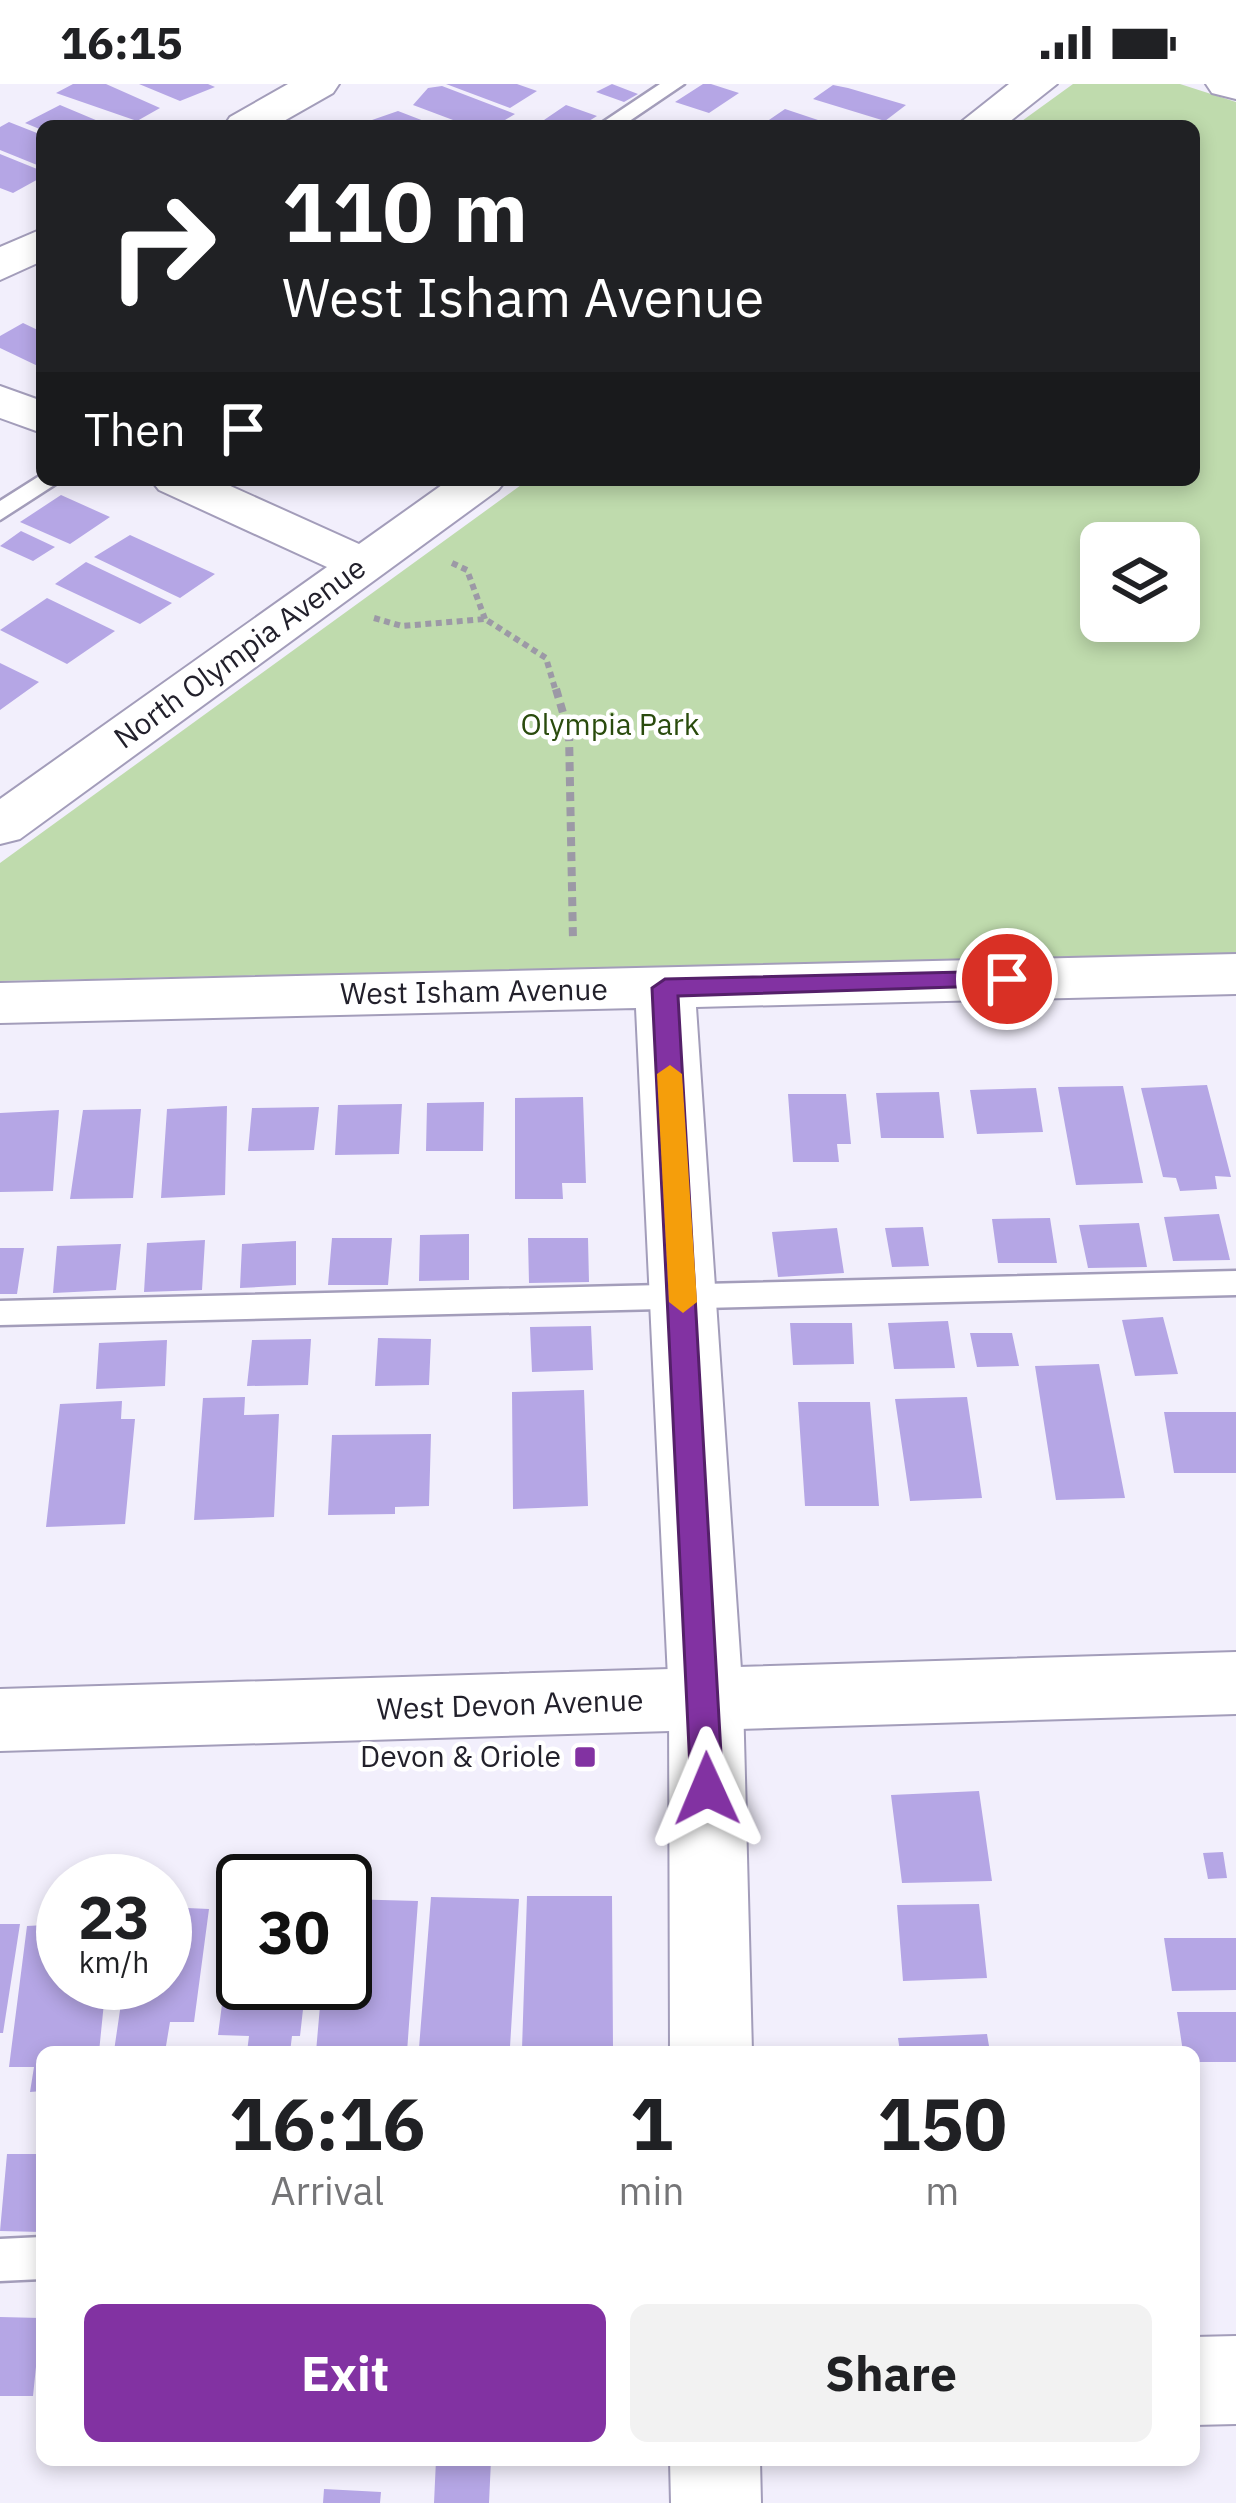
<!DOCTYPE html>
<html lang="en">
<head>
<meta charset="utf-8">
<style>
  body { margin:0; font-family:"IBM Plex Sans",sans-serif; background:#f2f2f2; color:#202124; height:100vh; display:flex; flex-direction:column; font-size:45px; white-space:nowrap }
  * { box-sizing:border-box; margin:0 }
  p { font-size:39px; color:#757577 }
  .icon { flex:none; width:66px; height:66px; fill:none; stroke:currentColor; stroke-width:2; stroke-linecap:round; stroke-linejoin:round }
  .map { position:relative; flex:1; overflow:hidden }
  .sheet { position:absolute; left:36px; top:1962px; width:1164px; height:420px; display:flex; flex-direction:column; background:#fff; border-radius:18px; box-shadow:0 6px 18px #0003 }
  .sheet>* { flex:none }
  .hud { position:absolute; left:36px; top:36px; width:1164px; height:366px; border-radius:18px; box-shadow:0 6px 18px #0003; background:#202124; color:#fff; overflow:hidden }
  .buttons { position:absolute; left:1080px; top:438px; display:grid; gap:24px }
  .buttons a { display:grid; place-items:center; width:120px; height:120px; border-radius:18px; background:#fff; box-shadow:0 6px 18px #0003; font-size:60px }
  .speed { position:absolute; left:36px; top:1770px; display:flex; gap:24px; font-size:60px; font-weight:700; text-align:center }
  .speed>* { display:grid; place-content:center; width:156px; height:156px; border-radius:50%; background:#fff; box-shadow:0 6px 18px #0003; line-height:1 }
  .speed small { font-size:30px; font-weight:400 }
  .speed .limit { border:6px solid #111; border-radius:18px; background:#fff; color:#111 }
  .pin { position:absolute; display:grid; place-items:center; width:102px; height:102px; color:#fff; margin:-51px; border:6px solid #fff; border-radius:50%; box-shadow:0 3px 12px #0007 }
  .me { position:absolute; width:132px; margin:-66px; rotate:359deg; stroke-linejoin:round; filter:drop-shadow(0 0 9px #0008) }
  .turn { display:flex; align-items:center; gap:42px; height:252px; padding:0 48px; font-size:54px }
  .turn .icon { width:156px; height:156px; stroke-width:2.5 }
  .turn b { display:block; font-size:84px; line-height:102px }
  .then { display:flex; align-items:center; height:114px; padding:0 48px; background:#0003; gap:24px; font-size:45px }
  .eta { display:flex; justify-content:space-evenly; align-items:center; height:204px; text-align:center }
  .eta b { font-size:72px; font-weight:700; line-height:84px }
  .button { display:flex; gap:24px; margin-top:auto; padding:24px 48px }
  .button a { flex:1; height:138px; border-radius:18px; background:#8232a2; color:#fff; font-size:48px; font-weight:700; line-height:138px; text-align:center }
  .button a+a { background:#f2f2f2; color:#202124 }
  .status { display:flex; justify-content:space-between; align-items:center; height:84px; padding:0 60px; background:#fff; direction:ltr }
  .status svg { height:33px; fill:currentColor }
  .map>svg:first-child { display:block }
  .green { fill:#bfdbad; fill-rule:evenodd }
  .building { fill:#b5a6e5 }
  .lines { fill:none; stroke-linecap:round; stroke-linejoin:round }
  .service-casing { stroke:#a39dba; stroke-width:5 }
  .minor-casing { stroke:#a39dba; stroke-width:4 }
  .tertiary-casing { stroke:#a39dba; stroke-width:4 }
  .path-far1 { stroke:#9c99a6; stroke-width:6; stroke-dasharray:6 4.5; stroke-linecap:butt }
  .path { stroke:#9c99a6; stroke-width:8; stroke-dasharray:9 6; stroke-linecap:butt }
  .service { fill:#fff; fill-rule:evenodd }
  .minor { fill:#fff; fill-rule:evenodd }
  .tertiary { fill:#fff; fill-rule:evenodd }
  .route { fill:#8232a2; stroke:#542069; stroke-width:3 }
  .slow { fill:#f59e0b }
  .poi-dot { fill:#8232a2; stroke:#fff; stroke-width:4.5 }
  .labels { text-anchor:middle; stroke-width:9; stroke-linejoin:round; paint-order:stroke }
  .street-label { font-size:30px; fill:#22202b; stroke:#fff }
  .park-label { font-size:30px; fill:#2a4b0d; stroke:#fff }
  .poi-label { font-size:30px; fill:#22202b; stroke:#fff; text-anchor:end }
</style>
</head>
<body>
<div class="status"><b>16:15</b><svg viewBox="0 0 49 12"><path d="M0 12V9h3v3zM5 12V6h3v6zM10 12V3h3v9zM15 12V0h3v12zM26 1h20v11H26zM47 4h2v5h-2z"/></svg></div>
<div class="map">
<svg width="1236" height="2419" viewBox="0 0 1236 2419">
  <rect width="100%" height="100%" fill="#f2effc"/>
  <path class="green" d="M 1073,0 L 1180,0 L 1236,18 L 1236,871 L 0,897 L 0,779 L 528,396 L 1194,396 L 1194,42 L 1015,42 ZM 1101,459 L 1179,459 L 1179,537 L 1101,537 Z"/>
  <path class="building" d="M 73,0 L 106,0 L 160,24 L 137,37 L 56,9 Z
    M 139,0 L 208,0 L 215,3 L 180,17 Z
    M 446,0 L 517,0 L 537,7 L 510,24 Z
    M 612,0 L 638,10 L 624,18 L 596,8 Z
    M 703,0 L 711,0 L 739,9 L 709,29 L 675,18 Z
    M 833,1 L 848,4 L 906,21 L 885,37 L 813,15 Z
    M 442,2 L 515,30 L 495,42 L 469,42 L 413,21 L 428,4 Z
    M 60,21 L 110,42 L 42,42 L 42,46 L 25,39 Z
    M 566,21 L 597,32 L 581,42 L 544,36 Z
    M 785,25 L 833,41 L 833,42 L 760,42 Z
    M 398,27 L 437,42 L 374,42 L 372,36 Z
    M 9,38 L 42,51 L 42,83 L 0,66 L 0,43 Z
    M 0,70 L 42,87 L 42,93 L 13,109 L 0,104 Z
    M 23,239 L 42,248 L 42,284 L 0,264 L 0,252 Z
    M 61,411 L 110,433 L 70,460 L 20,438 Z
    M 21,447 L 55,463 L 33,477 L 0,462 Z
    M 130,451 L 215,490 L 180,514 L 94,473 Z
    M 86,478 L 172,519 L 140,540 L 55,500 Z
    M 47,514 L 115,547 L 67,580 L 0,546 Z
    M 0,579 L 39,598 L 0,626 Z
    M 1207,1001 L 1231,1093 L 1215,1092 L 1217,1105 L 1180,1107 L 1176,1094 L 1163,1093 L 1141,1004 Z
    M 1123,1002 L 1143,1099 L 1076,1101 L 1058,1003 Z
    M 1036,1004 L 1043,1048 L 977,1050 L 970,1006 Z
    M 939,1008 L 944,1054 L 881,1054 L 876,1009 Z
    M 788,1010 L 846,1010 L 851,1060 L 837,1060 L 839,1078 L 793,1078 Z
    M 583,1013 L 586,1099 L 562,1099 L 563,1115 L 515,1115 L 515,1014 Z
    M 484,1018 L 483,1067 L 426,1067 L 427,1019 Z
    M 402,1020 L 399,1070 L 335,1071 L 338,1021 Z
    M 227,1022 L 225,1111 L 161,1114 L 167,1025 Z
    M 319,1023 L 314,1066 L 248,1067 L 252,1024 Z
    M 141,1025 L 133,1114 L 70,1115 L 83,1026 Z
    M 59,1026 L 53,1107 L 0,1108 L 0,1029 Z
    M 1219,1130 L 1230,1176 L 1173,1177 L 1164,1133 Z
    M 1050,1134 L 1057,1179 L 998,1179 L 992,1135 Z
    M 1139,1139 L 1147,1183 L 1088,1184 L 1079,1141 Z
    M 923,1143 L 929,1182 L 892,1183 L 885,1144 Z
    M 837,1144 L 844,1189 L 778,1193 L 772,1148 Z
    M 469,1150 L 469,1196 L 419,1197 L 420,1151 Z
    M 332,1154 L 392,1154 L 388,1201 L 328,1201 Z
    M 528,1154 L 588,1154 L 589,1198 L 529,1199 Z
    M 205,1156 L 202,1206 L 144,1208 L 147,1159 Z
    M 296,1157 L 296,1201 L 240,1204 L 242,1160 Z
    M 121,1160 L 116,1206 L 53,1209 L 57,1162 Z
    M 0,1164 L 24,1164 L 17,1210 L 0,1210 Z
    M 1163,1233 L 1178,1290 L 1135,1292 L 1122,1236 Z
    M 948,1237 L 955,1284 L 894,1285 L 888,1239 Z
    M 790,1239 L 852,1239 L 854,1280 L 793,1281 Z
    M 591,1242 L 593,1286 L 532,1288 L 530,1243 Z
    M 970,1249 L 1012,1249 L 1019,1282 L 977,1283 Z
    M 378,1254 L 431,1255 L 429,1301 L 375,1302 Z
    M 311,1255 L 308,1301 L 247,1302 L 252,1256 Z
    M 167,1256 L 165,1302 L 96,1305 L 99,1259 Z
    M 1099,1280 L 1125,1414 L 1056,1416 L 1035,1282 Z
    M 584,1306 L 588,1422 L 513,1425 L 512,1308 Z
    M 245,1313 L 244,1331 L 279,1330 L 274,1433 L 194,1436 L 203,1314 Z
    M 967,1313 L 982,1414 L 910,1417 L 895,1315 Z
    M 122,1317 L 121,1335 L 135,1335 L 125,1440 L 46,1443 L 60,1320 Z
    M 798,1318 L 870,1318 L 879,1422 L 805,1422 Z
    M 1164,1328 L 1236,1328 L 1236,1389 L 1174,1389 Z
    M 431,1350 L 429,1422 L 395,1423 L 395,1430 L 328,1431 L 332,1351 Z
    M 979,1707 L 992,1797 L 902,1799 L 891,1711 Z
    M 1223,1768 L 1227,1794 L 1208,1795 L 1203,1769 Z
    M 527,1812 L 612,1812 L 613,1964 L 584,1963 L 584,1968 L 522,1965 Z
    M 431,1813 L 519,1815 L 510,1963 L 484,1963 L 484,1968 L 419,1964 Z
    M 345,1815 L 418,1817 L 407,1968 L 316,1968 L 322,1899 L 345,1899 Z
    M 979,1820 L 987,1894 L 903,1897 L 897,1821 Z
    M 235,1821 L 243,1822 L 243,1899 L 306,1899 L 300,1952 L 292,1952 L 290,1968 L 247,1968 L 249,1952 L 218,1951 Z
    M 165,1823 L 209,1825 L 194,1938 L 170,1938 L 165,1968 L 114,1967 L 124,1899 L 165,1899 Z
    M 0,1840 L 20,1840 L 3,1949 L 0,1949 Z
    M 63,1840 L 63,1899 L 106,1899 L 99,1968 L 42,1968 L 42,2007 L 30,2008 L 34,1983 L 9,1983 L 27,1842 Z
    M 1164,1854 L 1236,1854 L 1236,1906 L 1172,1907 Z
    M 1177,1928 L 1236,1928 L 1236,1978 L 1194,1978 L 1194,1968 L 1183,1968 Z
    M 987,1950 L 990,1968 L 900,1968 L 898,1954 Z
    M 7,2070 L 42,2070 L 42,2148 L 0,2147 Z
    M 0,2233 L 41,2234 L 33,2312 L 0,2312 Z
    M 436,2376 L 491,2376 L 489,2419 L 434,2419 Z
    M 324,2405 L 381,2408 L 380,2419 L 323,2419 Z"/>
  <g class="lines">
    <defs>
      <path id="service" d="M 660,0 L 684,0 L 622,42 L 597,42 Z
        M 41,391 L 42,396 L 62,396 L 0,436 L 0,417 Z
        M 1236,1187 L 1236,1211 L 0,1241 L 0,1217 Z
        M 42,2153 L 42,2195 L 0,2197 L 0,2155 Z"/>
      <path id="minor" d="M 288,0 L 339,0 L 333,9 L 275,42 L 224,42 L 230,33 Z
        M 1009,0 L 1057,0 L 1004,42 L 956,42 Z
        M 42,145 L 42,177 L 0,196 L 0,163 Z
        M 0,302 L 42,317 L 42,349 L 0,334 Z
        M 151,396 L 217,396 L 359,460 L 449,396 L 506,396 L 498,406 L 20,755 L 0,760 L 0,715 L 327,483 L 159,406 Z
        M 1236,870 L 1236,910 L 696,923 L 743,1615 L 752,1968 L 670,1968 L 669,1615 L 636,924 L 0,939 L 0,899 Z
        M 1236,2252 L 1236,2340 L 1194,2341 L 1194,2253 Z
        M 670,2376 L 760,2376 L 761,2419 L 671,2419 Z"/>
      <path id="tertiary" d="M 1206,0 L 1236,0 L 1236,15 L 1212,9 Z
        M 1236,1568 L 1236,1630 L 0,1667 L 0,1605 Z"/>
    </defs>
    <use href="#service" class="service-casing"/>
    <use href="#minor" class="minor-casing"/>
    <use href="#tertiary" class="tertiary-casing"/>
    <path class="path-far1" d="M 452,479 L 467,486 L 485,535
      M 374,534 L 402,542 L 485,535 L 546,574 L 556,608"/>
    <path class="path" d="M 556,605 L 569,649 L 573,857"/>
    <use href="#service" class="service"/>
    <use href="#minor" class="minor"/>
    <use href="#tertiary" class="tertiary"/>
  </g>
  <path class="route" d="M 1007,887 L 1016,889 L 1019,895 L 1016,901 L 678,912 L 723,1705 L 718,1714 L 707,1718 L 696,1714 L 691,1705 L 652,904 L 665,895 Z"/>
  <path class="slow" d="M 670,981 L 682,990 L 697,1218 L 683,1229 L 669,1218 L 657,990 Z"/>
  <rect class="poi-dot" x="573" y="1661" width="24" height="24" rx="6"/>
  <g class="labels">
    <g class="street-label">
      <text transform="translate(240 569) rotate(-36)" y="10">North Olympia Avenue</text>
      <text transform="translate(474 908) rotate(-1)" y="10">West Isham Avenue</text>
      <text transform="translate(510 1621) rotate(-2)" y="10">West Devon Avenue</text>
    </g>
    <g class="park-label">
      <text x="610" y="651">Olympia Park</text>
    </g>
    <g class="poi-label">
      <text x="561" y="1683">Devon &amp; Oriole</text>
    </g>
  </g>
</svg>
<div class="buttons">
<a><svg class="icon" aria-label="layers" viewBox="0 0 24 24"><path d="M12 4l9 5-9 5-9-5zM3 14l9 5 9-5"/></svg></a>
</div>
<div class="speed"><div>23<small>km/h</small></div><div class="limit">30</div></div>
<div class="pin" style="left:1007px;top:895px;background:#d93025"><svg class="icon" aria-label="arrive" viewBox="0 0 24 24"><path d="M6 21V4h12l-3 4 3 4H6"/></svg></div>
<svg class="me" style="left:707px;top:1705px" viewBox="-20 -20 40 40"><path d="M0-17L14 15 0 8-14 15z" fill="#8232a2" stroke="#fff" stroke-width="4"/></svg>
<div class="hud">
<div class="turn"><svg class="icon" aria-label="right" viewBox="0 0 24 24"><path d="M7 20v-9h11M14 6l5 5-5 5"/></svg><div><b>110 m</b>West Isham Avenue</div></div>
<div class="then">Then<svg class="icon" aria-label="arrive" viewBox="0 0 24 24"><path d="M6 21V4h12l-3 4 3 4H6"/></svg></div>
</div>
<section class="sheet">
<div class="eta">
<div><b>16:16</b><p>Arrival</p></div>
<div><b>1</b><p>min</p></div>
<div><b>150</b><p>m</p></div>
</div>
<div class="button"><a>Exit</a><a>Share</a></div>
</section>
</div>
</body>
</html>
